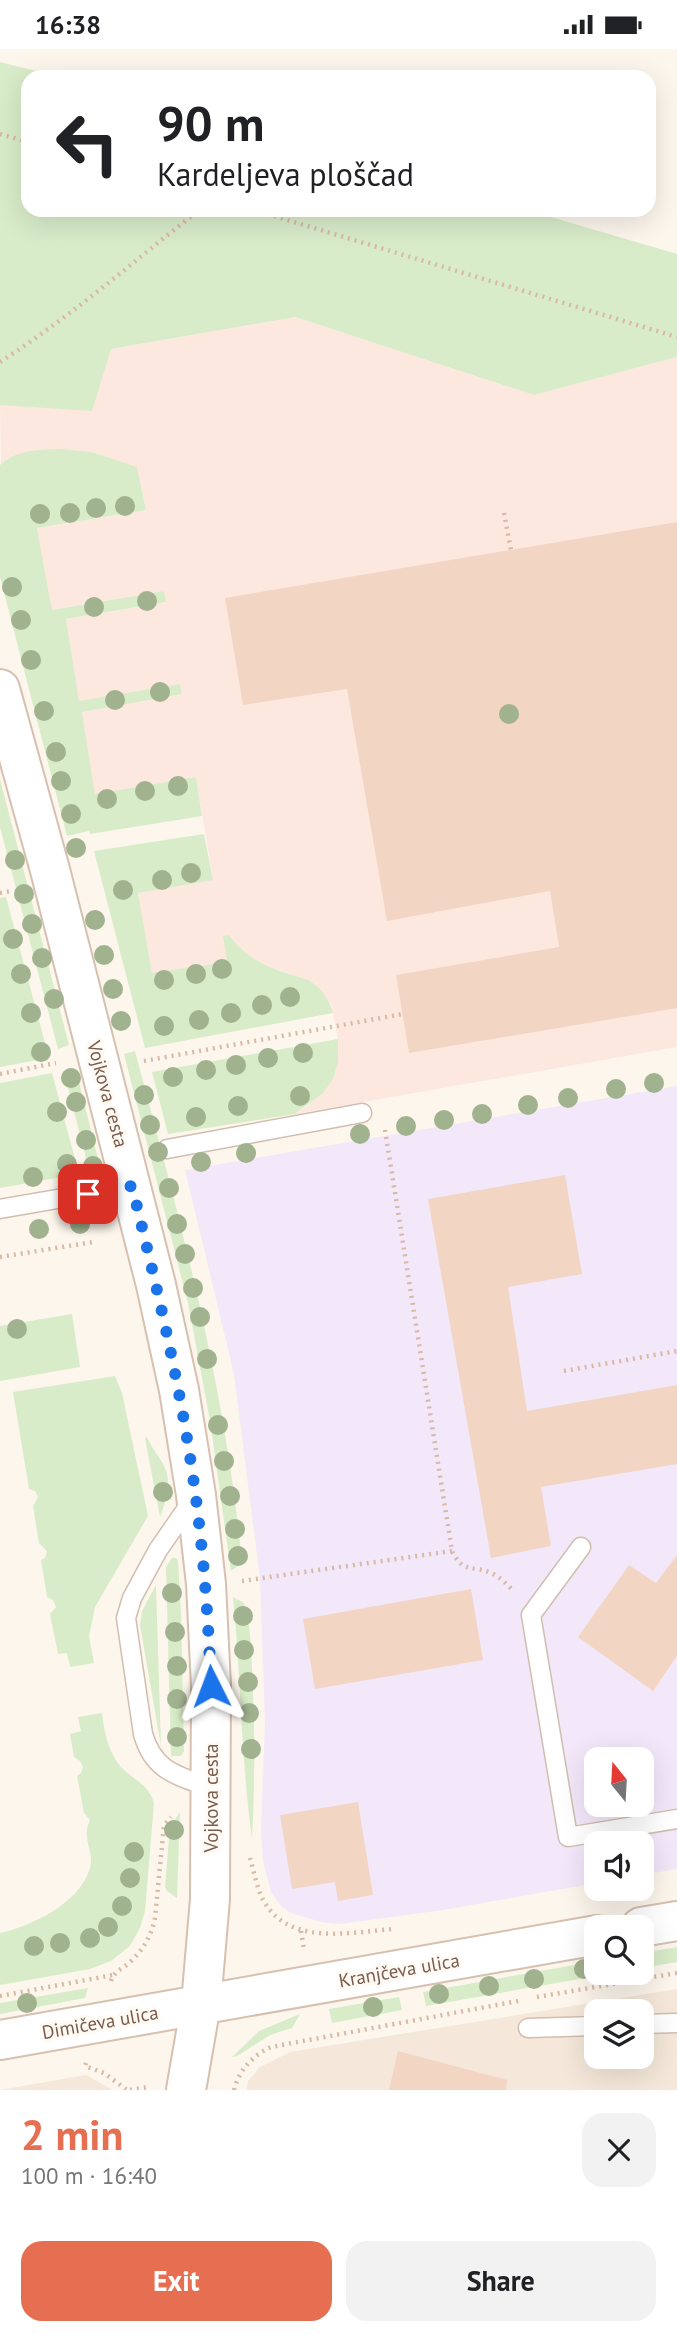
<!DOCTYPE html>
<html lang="en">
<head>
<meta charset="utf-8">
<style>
  body { margin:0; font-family:"PT Sans",sans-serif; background:#f2f2f2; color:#202124; height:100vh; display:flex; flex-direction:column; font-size:26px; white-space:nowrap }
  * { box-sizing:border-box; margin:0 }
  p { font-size:23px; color:#757577 }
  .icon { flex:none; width:38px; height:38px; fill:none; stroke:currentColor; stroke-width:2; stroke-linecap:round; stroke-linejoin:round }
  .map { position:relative; height:2041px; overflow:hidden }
  .panel { display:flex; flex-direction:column; background:#fff; flex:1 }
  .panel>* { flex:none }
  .banner { position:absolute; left:21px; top:21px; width:635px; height:147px; border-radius:21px; box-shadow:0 7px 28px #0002; background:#fff; color:#202124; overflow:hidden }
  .needle { width:46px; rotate:342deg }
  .buttons { position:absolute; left:584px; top:1698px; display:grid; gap:14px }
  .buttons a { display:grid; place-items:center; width:70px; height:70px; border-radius:14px; background:#fff; box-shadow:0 7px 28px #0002; font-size:35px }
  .pin { position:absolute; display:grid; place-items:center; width:60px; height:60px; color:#fff; margin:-30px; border-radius:14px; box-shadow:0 4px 10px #0006 }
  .me { position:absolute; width:77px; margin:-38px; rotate:357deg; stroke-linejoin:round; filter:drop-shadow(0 0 5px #0008) }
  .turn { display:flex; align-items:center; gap:24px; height:147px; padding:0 21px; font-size:32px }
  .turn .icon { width:91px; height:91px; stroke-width:2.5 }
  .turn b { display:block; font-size:49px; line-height:60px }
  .round { display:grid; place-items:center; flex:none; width:74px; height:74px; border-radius:21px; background:#f2f2f2 }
  .head { display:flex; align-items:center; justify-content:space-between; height:119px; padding:0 21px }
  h1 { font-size:42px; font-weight:700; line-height:52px; color:#e76f51 }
  .cta { display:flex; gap:14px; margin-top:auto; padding:14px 21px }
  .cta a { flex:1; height:80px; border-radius:21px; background:#e76f51; color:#fff; font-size:28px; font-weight:700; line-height:80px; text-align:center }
  .cta a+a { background:#f2f2f2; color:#202124 }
  .status { display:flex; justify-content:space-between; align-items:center; height:49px; padding:0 35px; background:#fff; direction:ltr }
  .status svg { height:19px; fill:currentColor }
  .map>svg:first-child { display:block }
  .residential { fill:#f5e8da; fill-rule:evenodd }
  .commercial { fill:#fde8e0 }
  .education { fill:#f3e8fa; fill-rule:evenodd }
  .green { fill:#d8ecc9 }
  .building { fill:#f3d5c3 }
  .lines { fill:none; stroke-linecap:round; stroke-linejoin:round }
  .lane-casing { stroke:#d1beb0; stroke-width:21 }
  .secondary-casing { stroke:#d6c0b0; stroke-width:42 }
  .path { stroke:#d9b8a5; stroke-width:4.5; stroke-dasharray:2 5; stroke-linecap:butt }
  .lane { stroke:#fff; stroke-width:18 }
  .secondary { stroke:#fff; stroke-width:38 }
  .tree { fill:#a0b28e }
  .route { stroke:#1a73e8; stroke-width:12; stroke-dasharray:0 21.6 }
  .labels { text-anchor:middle; stroke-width:6; stroke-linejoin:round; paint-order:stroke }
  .street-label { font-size:19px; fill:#7a5c4d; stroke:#fffaf3 }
</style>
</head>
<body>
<div class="status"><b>16:38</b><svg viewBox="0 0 49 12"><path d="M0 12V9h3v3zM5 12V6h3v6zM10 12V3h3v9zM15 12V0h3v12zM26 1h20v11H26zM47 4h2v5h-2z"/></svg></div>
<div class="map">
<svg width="677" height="2041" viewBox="0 0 677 2041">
  <rect width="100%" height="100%" fill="#fdf6ec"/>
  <path class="residential" d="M 677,1940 L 677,2041 L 247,2041 L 248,2032 L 260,2018 L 290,2003 ZM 597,1962 L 642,1962 L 642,2007 L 597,2007 Z
    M 86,2026 L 113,2041 L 0,2041 Z"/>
  <path class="commercial" d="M 295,268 L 534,346 L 677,308 L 677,998 L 295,1065 L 308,1057 L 338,1013 L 338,990 L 331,955 L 315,935 L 309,931 L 258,914 L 245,905 L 229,886 L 223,888 L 227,913 L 152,925 L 138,844 L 213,830 L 196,728 L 95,745 L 81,663 L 181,645 L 180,635 L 79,653 L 66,570 L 166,553 L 164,542 L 52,561 L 37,479 L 146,461 L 137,419 L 92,403 L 7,409 L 1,415 L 0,356 L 23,356 L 111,300 Z"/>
  <path class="education" d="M 677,1037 L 677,1820 L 642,1826 L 642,1794 L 597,1794 L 597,1834 L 443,1861 L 340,1875 L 321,1873 L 291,1864 L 282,1858 L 271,1843 L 263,1812 L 261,1781 L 265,1673 L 260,1530 L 234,1325 L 185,1121 ZM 597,1710 L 642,1710 L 642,1755 L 597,1755 Z"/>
  <path class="green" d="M 0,13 L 60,28 L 28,28 L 28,161 L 527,161 L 677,205 L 677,308 L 534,346 L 295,268 L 111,300 L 92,362 L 0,356 Z
    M 60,400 L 92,403 L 137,418 L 146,461 L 37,479 L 52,561 L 164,542 L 166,553 L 66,570 L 79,652 L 180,635 L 182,645 L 82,663 L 95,745 L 196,728 L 202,767 L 90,785 L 89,782 L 67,787 L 0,528 L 0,416 C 17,400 39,401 60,400 Z
    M 0,730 L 69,996 L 58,1000 L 0,778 Z
    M 204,785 L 213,831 L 138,844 L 152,924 L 227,913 L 223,887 L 229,886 C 252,916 274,920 309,931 C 321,939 329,950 333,964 L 145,999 L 94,802 Z
    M 6,848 L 49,1009 L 0,1018 L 0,849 Z
    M 338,990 L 338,1013 L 333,1030 L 323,1044 L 295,1065 L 168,1085 L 152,1023 Z
    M 135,1002 C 180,1170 226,1340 242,1514 L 231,1522 L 210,1372 L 188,1254 L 124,1005 Z
    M 76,1021 L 100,1118 L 99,1122 L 91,1129 L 64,1023 Z
    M 52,1024 L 79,1125 L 0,1139 L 0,1034 Z
    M 72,1265 L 80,1318 L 0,1332 L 0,1277 Z
    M 115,1327 L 122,1344 L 148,1467 L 95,1558 L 89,1587 L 94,1614 L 70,1618 L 67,1604 L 58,1605 L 50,1565 L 56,1558 L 53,1551 L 47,1548 L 41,1511 L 45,1509 L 47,1502 L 39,1494 L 33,1457 L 38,1448 L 35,1442 L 29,1440 L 13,1343 Z
    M 147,1388 C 151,1398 157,1404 162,1413 C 173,1431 167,1450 160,1468 L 145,1389 Z
    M 172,1509 L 176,1509 L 178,1512 L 181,1565 L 184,1702 L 181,1707 L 171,1707 L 166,1518 Z
    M 156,1536 L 161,1697 L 140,1576 L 142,1562 Z
    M 233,1548 L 244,1554 C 251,1575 251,1601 252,1623 C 255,1679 255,1734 252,1790 C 241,1710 241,1629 233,1548 Z
    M 102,1664 C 104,1681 108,1704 122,1719 C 134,1731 149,1736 154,1754 L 145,1862 L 140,1879 L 130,1897 L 111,1912 L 90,1920 L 0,1936 L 0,1884 C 32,1877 80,1854 90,1819 C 94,1806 85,1793 87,1781 C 87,1777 89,1774 90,1771 L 84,1764 L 77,1727 L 81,1724 L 83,1718 L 80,1712 L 74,1708 L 70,1685 L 81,1682 L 78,1668 Z
    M 180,1763 L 177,1849 L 167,1842 L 165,1838 L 170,1778 Z
    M 677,1898 L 677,1913 L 642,1919 L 642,1904 Z
    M 597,1912 L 597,1923 L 619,1923 L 426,1957 L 423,1943 Z
    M 88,1939 L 85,1949 L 0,1965 L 0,1954 Z
    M 399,1948 L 402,1961 L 332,1974 L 329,1960 Z
    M 300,1965 L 292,1979 L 270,1986 L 237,2007 L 232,2008 L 259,1982 Z"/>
  <path class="building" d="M 677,473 L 677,959 L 409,1004 L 396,926 L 559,898 L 550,842 L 387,872 L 347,640 L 243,656 L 225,549 Z
    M 565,1126 L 582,1225 L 508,1238 L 527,1362 L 677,1336 L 677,1415 L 541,1438 L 551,1497 L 491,1509 L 428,1150 Z
    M 677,1506 L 677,1607 L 653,1642 L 578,1588 L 629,1516 L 656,1534 Z
    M 471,1540 L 483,1611 L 315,1640 L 303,1570 Z
    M 358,1753 L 373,1846 L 338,1852 L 335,1833 L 292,1840 L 280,1766 Z
    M 398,2002 L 507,2031 L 506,2041 L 389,2041 Z"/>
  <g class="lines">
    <defs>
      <path id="lane" d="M 167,1100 L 362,1064
        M 0,1160 L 132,1137
        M 192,1452 L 158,1501 L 132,1549 L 126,1569 L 143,1685 C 154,1723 177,1726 211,1739
        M 581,1498 L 531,1566 L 568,1788 L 677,1770
        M 642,1975 L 677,1974
        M 528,1979 L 597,1977"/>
      <path id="secondary" d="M 0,640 L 50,821 L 156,1236 L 179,1341 L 196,1446 L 206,1535 L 211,1637 L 210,1850 L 201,1955 L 186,2041
        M 641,1878 L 677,1872
        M 0,1991 L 597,1886"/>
    </defs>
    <use href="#lane" class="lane-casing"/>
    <use href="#secondary" class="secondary-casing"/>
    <path class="path" d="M 0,85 L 28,93
      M 254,161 L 677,288
      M 0,313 C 67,270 126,219 189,169 L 205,161
      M 504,464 L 511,501
      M 0,844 L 11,842
      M 144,1012 L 403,965
      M 0,1025 L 56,1014
      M 385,1081 L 452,1502 C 464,1526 471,1515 491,1524 C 499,1527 509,1537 514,1543
      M 0,1208 L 93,1193
      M 564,1322 L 677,1302
      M 242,1532 L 452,1502
      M 250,1809 C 254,1823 257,1839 263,1851 C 289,1898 351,1883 394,1880
      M 592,1846 L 629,1839
      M 301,1882 L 304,1900
      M 111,1932 C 114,1922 123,1920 130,1913 C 144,1900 151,1887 155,1869 L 164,1776 L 171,1768
      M 0,1947 L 113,1926
      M 537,1948 L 677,1924
      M 86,2014 L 85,2017 L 104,2024 L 127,2041
      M 130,2041 L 149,2038
      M 234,2041 C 239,2021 253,2006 271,1998 L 518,1952"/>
    <use href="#lane" class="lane"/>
    <use href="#secondary" class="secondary"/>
  </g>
  <g class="tree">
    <circle cx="125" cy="457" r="10"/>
    <circle cx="96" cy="459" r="10"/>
    <circle cx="70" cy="464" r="10"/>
    <circle cx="40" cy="465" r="10"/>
    <circle cx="12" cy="538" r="10"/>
    <circle cx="147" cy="552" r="10"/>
    <circle cx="94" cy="558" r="10"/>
    <circle cx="21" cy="571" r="10"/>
    <circle cx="31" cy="611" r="10"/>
    <circle cx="160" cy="643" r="10"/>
    <circle cx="115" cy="651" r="10"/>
    <circle cx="44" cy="662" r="10"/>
    <circle cx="509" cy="665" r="10"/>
    <circle cx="56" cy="703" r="10"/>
    <circle cx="61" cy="732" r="10"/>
    <circle cx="178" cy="737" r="10"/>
    <circle cx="145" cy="742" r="10"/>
    <circle cx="107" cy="750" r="10"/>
    <circle cx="71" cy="765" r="10"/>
    <circle cx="76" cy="799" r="10"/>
    <circle cx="15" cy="811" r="10"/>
    <circle cx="191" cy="824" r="10"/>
    <circle cx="162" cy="831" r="10"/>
    <circle cx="123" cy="841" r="10"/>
    <circle cx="24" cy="845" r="10"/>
    <circle cx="95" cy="871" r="10"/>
    <circle cx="32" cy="875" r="10"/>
    <circle cx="13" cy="890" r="10"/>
    <circle cx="104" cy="906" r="10"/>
    <circle cx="42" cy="909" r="10"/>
    <circle cx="222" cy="920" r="10"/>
    <circle cx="21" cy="925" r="10"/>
    <circle cx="196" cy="925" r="10"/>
    <circle cx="164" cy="931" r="10"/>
    <circle cx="113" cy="940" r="10"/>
    <circle cx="290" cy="948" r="10"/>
    <circle cx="54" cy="950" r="10"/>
    <circle cx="262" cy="956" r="10"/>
    <circle cx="31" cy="964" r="10"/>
    <circle cx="231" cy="964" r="10"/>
    <circle cx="199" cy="971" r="10"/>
    <circle cx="121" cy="972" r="10"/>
    <circle cx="164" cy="977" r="10"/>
    <circle cx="41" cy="1003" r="10"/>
    <circle cx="303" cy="1004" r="10"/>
    <circle cx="268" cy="1009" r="10"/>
    <circle cx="236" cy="1016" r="10"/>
    <circle cx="206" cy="1021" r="10"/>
    <circle cx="173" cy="1028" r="10"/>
    <circle cx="71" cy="1029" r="10"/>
    <circle cx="654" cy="1034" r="10"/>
    <circle cx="616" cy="1040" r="10"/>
    <circle cx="144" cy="1046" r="10"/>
    <circle cx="300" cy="1047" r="10"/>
    <circle cx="568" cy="1049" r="10"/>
    <circle cx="76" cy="1053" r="10"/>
    <circle cx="528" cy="1056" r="10"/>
    <circle cx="238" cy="1057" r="10"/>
    <circle cx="57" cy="1063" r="10"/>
    <circle cx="482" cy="1065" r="10"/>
    <circle cx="196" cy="1068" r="10"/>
    <circle cx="444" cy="1071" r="10"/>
    <circle cx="150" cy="1076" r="10"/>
    <circle cx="406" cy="1077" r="10"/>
    <circle cx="360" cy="1085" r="10"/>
    <circle cx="86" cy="1091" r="10"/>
    <circle cx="158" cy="1103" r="10"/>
    <circle cx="246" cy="1104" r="10"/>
    <circle cx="201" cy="1113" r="10"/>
    <circle cx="67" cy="1115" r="10"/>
    <circle cx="93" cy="1117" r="10"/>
    <circle cx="33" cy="1128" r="10"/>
    <circle cx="169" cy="1139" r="10"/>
    <circle cx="80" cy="1175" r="10"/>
    <circle cx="177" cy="1175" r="10"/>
    <circle cx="39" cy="1180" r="10"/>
    <circle cx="185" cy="1205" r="10"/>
    <circle cx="193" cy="1239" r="10"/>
    <circle cx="200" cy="1268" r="10"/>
    <circle cx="17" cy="1280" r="10"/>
    <circle cx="207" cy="1310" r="10"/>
    <circle cx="218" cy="1376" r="10"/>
    <circle cx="224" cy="1412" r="10"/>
    <circle cx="163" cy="1443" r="10"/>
    <circle cx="230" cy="1447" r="10"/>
    <circle cx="235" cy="1480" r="10"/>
    <circle cx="238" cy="1507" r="10"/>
    <circle cx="172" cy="1544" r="10"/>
    <circle cx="243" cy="1567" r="10"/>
    <circle cx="175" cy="1583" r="10"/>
    <circle cx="244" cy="1601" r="10"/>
    <circle cx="177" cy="1617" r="10"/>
    <circle cx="248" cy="1633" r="10"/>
    <circle cx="177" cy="1650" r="10"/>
    <circle cx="249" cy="1664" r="10"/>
    <circle cx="177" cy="1688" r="10"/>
    <circle cx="251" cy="1700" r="10"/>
    <circle cx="174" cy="1781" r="10"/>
    <circle cx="134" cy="1803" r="10"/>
    <circle cx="130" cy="1829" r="10"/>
    <circle cx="122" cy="1857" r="10"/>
    <circle cx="108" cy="1878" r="10"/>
    <circle cx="90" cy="1889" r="10"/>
    <circle cx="60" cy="1894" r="10"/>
    <circle cx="34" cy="1897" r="10"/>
    <circle cx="584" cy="1920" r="10"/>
    <circle cx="534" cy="1930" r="10"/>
    <circle cx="489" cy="1937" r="10"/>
    <circle cx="439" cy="1945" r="10"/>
    <circle cx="27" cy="1954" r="10"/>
    <circle cx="373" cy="1958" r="10"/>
  </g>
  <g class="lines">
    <path class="route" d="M 88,1145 L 132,1137 C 154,1227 176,1317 190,1408 C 202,1484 208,1560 211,1637"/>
  </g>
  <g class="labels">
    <g class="street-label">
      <text transform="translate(108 1045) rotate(75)" y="7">Vojkova cesta</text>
      <text transform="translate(211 1749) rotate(-90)" y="7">Vojkova cesta</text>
      <text transform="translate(399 1921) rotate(-10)" y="7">Kranjčeva ulica</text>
      <text transform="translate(100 1973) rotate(-10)" y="7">Dimičeva ulica</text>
    </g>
  </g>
</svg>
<div class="buttons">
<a><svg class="needle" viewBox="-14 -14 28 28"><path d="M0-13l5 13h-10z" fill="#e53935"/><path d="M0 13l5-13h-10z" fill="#757577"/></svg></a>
<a><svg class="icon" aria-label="sound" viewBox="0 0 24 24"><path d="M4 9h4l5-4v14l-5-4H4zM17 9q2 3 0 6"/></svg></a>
<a><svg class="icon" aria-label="search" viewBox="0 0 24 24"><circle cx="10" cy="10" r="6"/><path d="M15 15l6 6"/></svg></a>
<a><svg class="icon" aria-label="layers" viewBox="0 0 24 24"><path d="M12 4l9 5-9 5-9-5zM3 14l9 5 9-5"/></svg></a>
</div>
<div class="pin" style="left:88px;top:1145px;background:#d93025"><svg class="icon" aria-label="arrive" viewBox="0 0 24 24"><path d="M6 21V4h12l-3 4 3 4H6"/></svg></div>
<svg class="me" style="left:211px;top:1637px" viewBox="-20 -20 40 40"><path d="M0-17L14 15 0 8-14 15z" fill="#1a73e8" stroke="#fff" stroke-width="4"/></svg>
<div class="banner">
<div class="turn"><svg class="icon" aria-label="left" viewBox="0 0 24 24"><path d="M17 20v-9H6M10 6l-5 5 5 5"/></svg><div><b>90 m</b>Kardeljeva ploščad</div></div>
</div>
</div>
<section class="panel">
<div class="head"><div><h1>2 min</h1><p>100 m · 16:40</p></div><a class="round"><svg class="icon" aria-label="close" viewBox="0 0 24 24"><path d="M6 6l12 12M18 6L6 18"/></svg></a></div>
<div class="cta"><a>Exit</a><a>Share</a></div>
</section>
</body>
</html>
